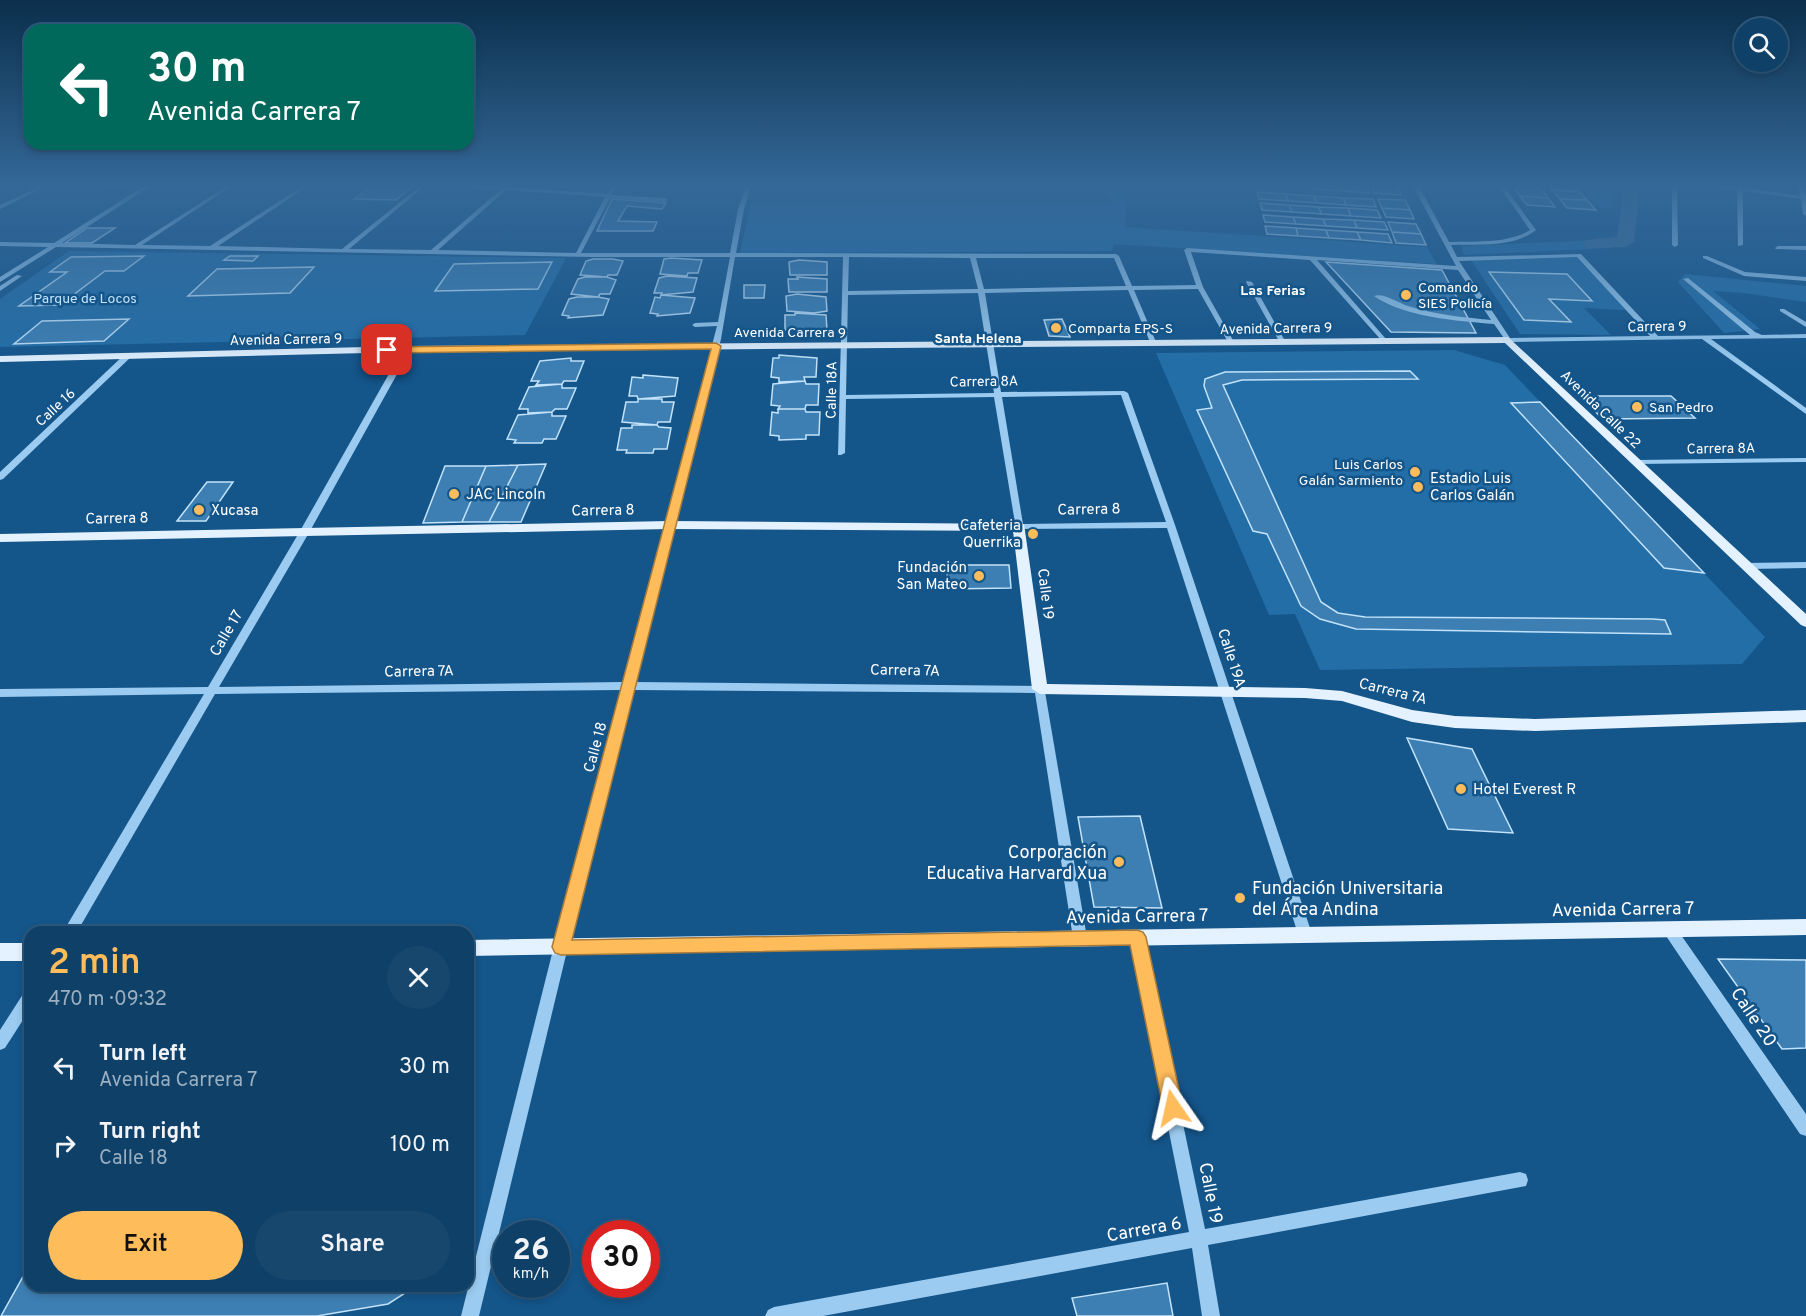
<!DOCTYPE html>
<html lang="en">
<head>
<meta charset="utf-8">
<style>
  body { margin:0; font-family:Overpass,sans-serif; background:#18476e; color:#f1f3f6; height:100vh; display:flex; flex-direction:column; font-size:22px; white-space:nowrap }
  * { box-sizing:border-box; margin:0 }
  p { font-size:20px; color:#9bafc0 }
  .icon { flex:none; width:33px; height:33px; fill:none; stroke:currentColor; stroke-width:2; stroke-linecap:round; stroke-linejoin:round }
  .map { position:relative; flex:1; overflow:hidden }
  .details { position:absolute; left:24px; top:926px; width:450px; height:366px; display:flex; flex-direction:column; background:#0f4068; border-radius:18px; box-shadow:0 3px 9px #0003,0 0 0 2px #2f597c }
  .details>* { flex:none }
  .guide { position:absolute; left:24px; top:24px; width:450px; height:126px; border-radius:18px; box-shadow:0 3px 9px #0003,0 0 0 2px #2f597c; background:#00695c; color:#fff; overflow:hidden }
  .buttons { position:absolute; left:1734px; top:18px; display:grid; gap:12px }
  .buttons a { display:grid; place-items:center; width:54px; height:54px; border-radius:50%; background:#0f4068; box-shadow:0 3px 9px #0003,0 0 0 2px #2f597c; font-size:30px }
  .speed { position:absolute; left:492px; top:1220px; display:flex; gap:12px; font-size:30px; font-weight:700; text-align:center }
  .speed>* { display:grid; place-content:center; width:78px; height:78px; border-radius:50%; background:#0f4068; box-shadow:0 3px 9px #0003,0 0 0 2px #2f597c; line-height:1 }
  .speed small { font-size:15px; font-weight:400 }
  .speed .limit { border:9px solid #d22; background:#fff; color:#111 }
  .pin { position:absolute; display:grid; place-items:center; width:51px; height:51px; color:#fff; margin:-26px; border-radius:12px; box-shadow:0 3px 9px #0006 }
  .me { position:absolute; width:66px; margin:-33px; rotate:349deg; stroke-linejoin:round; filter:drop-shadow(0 0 4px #0008) }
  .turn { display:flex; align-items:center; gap:21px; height:126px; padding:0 24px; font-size:27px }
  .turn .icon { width:78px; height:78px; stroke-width:2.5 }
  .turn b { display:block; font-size:42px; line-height:51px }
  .round { display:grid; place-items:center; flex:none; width:63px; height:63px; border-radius:32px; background:#18476e }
  .overview { display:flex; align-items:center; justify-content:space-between; height:102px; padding:0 24px }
  h1 { font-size:36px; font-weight:600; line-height:45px; color:#ffbc5a }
  .action { display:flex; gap:12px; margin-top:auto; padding:12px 24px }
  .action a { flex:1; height:69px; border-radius:36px; background:#ffbc5a; color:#111; font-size:24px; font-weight:600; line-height:69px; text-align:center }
  .action a+a { background:#18476e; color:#f1f3f6 }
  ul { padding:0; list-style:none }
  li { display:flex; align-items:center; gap:18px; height:78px; padding:0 24px }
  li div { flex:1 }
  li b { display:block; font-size:22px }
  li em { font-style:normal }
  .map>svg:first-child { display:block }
  .green { fill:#236ea7 }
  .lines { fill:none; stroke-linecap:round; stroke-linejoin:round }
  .canal { fill:#3e6e94; fill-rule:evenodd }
  .building { fill:#3d7fb3; stroke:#c2e3fb; stroke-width:1.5 }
  .minor { fill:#9bcbf0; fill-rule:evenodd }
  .major { fill:#e4f2ff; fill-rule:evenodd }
  .route { fill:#ffbc5a; stroke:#a67a3a; stroke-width:1.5 }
  .poi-dot { fill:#ffbc5a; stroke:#14558a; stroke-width:2 }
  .labels { text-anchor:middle; stroke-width:5; stroke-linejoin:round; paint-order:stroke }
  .far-poi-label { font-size:14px; fill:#fff; stroke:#14558a; text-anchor:start }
  .far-neighbourhood-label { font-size:14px; font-weight:bold; fill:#fff; stroke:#14558a }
  .far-park-label { font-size:14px; fill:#c2e3fb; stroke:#14558a }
  .far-street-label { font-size:14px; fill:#fff; stroke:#14558a }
  .poi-label { font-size:15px; fill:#fff; stroke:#14558a; text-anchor:start }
  .street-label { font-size:15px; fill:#fff; stroke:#14558a }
  .near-poi-label { font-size:18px; fill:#fff; stroke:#14558a; text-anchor:end }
  .near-street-label { font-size:18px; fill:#fff; stroke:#14558a }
</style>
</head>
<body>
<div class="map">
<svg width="1806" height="1316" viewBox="0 0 1806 1316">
  <rect width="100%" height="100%" fill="#14558a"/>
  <path class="green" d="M 1101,186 L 1123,186 L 1127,203 L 1125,227 L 1427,247 L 1437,264 L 1114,244 L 1112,251 L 740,253 L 751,203 L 1113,204 Z
    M 1188,186 L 1253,186 L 1407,195 L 1409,199 Z
    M 1579,186 L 1613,186 L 1612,210 L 1599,208 Z
    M 1599,240 L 1611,248 L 1464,255 L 1461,246 Z
    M 69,251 L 566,258 L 525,335 L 0,347 L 0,299 Z
    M 1578,255 L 1626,310 L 1584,308 L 1611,335 L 1520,334 L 1471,260 Z
    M 1685,274 L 1806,286 L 1806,302 L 1744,293 L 1713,291 L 1760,329 L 1724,333 L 1678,282 Z
    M 1454,350 L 1505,365 L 1765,637 L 1742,664 L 1320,670 L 1295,614 L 1269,615 L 1156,353 Z"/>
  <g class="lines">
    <path class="canal" d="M 1624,186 L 1640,186 L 1634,242 L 1625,247 L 1586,248 L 1583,244 L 1586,240 L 1617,237 Z"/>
  </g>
  <path class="building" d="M 372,186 L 413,186 L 396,200 L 354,199 Z
    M 1311,186 L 1338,186 L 1340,191 L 1313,189 Z
    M 1338,186 L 1365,186 L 1369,193 L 1340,191 Z
    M 1371,186 L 1397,186 L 1401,195 L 1374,193 Z
    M 1549,186 L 1575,186 L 1580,192 L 1552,190 Z
    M 1514,188 L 1541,189 L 1548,198 L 1520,196 Z
    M 1552,190 L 1580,192 L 1587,200 L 1560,199 Z
    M 1257,192 L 1286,194 L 1288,201 L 1259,199 Z
    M 1286,194 L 1314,196 L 1317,203 L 1288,201 Z
    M 1314,196 L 1343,198 L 1346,205 L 1317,203 Z
    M 1520,196 L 1548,198 L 1555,207 L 1527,205 Z
    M 1343,198 L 1373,199 L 1376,207 L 1346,205 Z
    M 612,199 L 666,203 L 662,209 L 627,206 L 618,221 L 657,222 L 653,231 L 597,231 Z
    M 1378,199 L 1405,200 L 1410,210 L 1382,208 Z
    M 1560,199 L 1587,200 L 1596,210 L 1567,208 Z
    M 1260,203 L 1289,205 L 1292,212 L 1262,210 Z
    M 1289,205 L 1318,207 L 1322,214 L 1292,212 Z
    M 1318,207 L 1348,208 L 1351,216 L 1322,214 Z
    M 1348,208 L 1377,210 L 1381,218 L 1351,216 Z
    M 1382,208 L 1410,210 L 1414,219 L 1386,217 Z
    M 1263,215 L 1293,217 L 1296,224 L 1265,222 Z
    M 1293,217 L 1323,219 L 1326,226 L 1296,224 Z
    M 1323,219 L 1354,220 L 1357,228 L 1326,226 Z
    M 1354,220 L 1384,222 L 1388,230 L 1357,228 Z
    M 1388,222 L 1416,224 L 1421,234 L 1392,232 Z
    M 1265,226 L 1296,228 L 1298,236 L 1267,234 Z
    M 87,228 L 115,228 L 92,243 L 65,243 Z
    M 1296,228 L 1326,230 L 1329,238 L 1298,236 Z
    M 1326,230 L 1357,232 L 1361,240 L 1329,238 Z
    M 1357,232 L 1388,234 L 1392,243 L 1361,240 Z
    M 1392,232 L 1421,234 L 1426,245 L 1396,243 Z
    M 144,256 L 124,271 L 105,271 L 60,305 L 19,306 L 67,272 L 50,272 L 71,257 Z
    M 230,256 L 258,256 L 253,261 L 224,260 Z
    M 671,258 L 702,260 L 698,273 L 688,273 L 687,276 L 660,274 L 664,259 Z
    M 593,259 L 613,259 L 623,261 L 617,275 L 608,275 L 607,277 L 580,275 L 586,261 Z
    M 799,260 L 827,262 L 827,275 L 790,275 L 789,262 Z
    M 552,262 L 538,289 L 435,291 L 454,264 Z
    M 1326,262 L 1442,270 L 1476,333 L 1391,332 Z
    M 314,267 L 290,293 L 188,296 L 217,269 Z
    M 1489,272 L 1567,274 L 1592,301 L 1549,299 L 1571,322 L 1524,320 Z
    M 667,276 L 697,278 L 693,292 L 661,295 L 662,293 L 654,293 L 659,278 Z
    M 585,277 L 607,277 L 616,280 L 610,294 L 600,294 L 598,297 L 571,294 L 578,279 Z
    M 797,277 L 827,279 L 827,292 L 789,292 L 788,279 L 798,279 Z
    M 744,285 L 765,285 L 764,298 L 744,298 Z
    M 797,294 L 826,297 L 827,311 L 814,313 L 787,311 L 786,296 Z
    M 661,295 L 695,298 L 690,313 L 657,316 L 658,314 L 650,313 L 655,297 L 660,298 Z
    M 577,297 L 598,297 L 609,299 L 603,315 L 568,318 L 569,316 L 562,315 L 569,299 Z
    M 795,313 L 826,315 L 827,330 L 816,330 L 817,332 L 785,330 L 785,315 L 795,315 Z
    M 129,319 L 104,341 L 14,344 L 42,321 Z
    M 1062,319 L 1070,337 L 1049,336 L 1044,320 Z
    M 779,355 L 817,358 L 816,377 L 804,377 L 805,381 L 779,382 L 779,378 L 771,377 L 773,358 L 779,358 Z
    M 571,358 L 571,361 L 584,361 L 576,381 L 564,381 L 562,384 L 536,385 L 539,381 L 531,381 L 540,361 Z
    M 1410,371 L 1418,379 L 1242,380 L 1223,385 L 1321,602 L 1338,613 L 1365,617 L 1653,619 L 1665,620 L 1671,634 L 1356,629 L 1320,619 L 1301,606 L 1267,534 L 1253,531 L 1197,410 L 1212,408 L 1204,386 L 1205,379 L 1225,372 Z
    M 643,375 L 678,378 L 675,396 L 638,399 L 637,396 L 629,396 L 632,377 L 643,378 Z
    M 805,381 L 806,384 L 819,384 L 818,405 L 806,405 L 805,409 L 778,409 L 780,406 L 771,405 L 773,384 Z
    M 562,384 L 562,388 L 576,388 L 567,409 L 555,409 L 552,412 L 528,413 L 528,409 L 519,409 L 529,387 Z
    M 1579,396 L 1671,396 L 1695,418 L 1603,419 Z
    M 638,399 L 662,399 L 662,402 L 674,402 L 670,422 L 658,422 L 657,425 L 622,422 L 626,402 L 638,402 Z
    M 1540,402 L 1704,573 L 1664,568 L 1511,403 Z
    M 778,409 L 805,409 L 806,412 L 820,412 L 819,435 L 806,435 L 806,439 L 779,440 L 779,436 L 770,435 L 772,412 L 778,413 Z
    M 552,412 L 552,416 L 566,416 L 556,439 L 544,439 L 542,443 L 514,443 L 516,440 L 507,439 L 518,415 Z
    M 632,425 L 657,425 L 659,427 L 671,428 L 667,449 L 654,449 L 653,453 L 626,453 L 627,450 L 617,450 L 621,428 L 632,428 Z
    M 546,464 L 521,522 L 489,522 L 518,465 Z
    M 518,465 L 489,522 L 462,522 L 486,466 Z
    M 445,466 L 486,466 L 462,522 L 423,523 Z
    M 207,482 L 233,482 L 206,521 L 177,521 Z
    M 946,565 L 1009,565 L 1011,588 L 949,589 Z
    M 1407,738 L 1472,749 L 1513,833 L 1448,829 Z
    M 1140,816 L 1162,908 L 1094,907 L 1078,817 Z
    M 1718,959 L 1806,960 L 1806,1048 L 1782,1049 Z
    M 30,1264 L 30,1286 L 416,1286 L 388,1304 L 317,1316 L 1,1316 Z
    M 1167,1283 L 1173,1316 L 1077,1316 L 1072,1298 Z"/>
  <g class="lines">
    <path class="minor" d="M 41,186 L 47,186 L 0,209 L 0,205 Z
      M 101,186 L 151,186 L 62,243 L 135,245 L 227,186 L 232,186 L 142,245 L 210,246 L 303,186 L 308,186 L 218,246 L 342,249 L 420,186 L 425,186 L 349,249 L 431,250 L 500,190 L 472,188 L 470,186 L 509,186 L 509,187 L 607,194 L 612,186 L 616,186 L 612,195 L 665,198 L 668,200 L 665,202 L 610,198 L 581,253 L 730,253 L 738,209 L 746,186 L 751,186 L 744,209 L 736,253 L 1116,254 L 1119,256 L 1132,286 L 1196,285 L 1184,250 L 1187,248 L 1456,266 L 1413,186 L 1419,186 L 1449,242 C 1475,241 1507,244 1530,230 L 1499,186 L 1504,186 L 1536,230 C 1514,248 1478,244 1451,245 L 1457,257 L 1581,254 L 1658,336 L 1750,335 L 1683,279 L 1688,278 L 1755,332 L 1762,335 L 1806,334 L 1806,338 L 1711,339 L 1806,408 L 1806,414 L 1702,339 L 1508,342 L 1506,341 L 1494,324 C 1457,321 1404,317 1374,296 C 1382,292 1399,303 1408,306 C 1435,315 1463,317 1491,320 L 1458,270 L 1317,260 L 1386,339 L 1387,340 L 1384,342 L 1382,341 L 1310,260 L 1191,252 L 1203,287 L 1234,342 L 1231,344 L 1228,342 L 1198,289 L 1134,290 L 1156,342 L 1153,344 L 1150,342 L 1128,290 L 985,293 L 1001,392 L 1124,391 L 1128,393 L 1175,525 L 1312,934 L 1310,938 L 1305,940 L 1300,938 L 1298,934 L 1167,528 L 1016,529 L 994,397 L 846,399 L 845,453 L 841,455 L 838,455 L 843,257 L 735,257 L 721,339 L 634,682 L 1044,686 L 1087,938 L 1085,942 L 1080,944 L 1075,942 L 1073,938 L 1035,693 L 633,690 L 573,926 L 479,1316 L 461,1316 L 559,926 L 622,690 L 215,694 L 77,932 L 63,932 L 204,694 L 0,697 L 0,689 L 208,687 L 300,531 L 403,349 L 407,347 L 411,349 L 310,531 L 219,687 L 624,682 L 717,326 L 695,327 L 692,325 L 695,323 L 718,322 L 730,257 L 592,257 L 56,247 L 0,282 L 0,277 L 48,247 L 0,246 L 0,242 L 54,243 L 141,188 L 103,188 ZM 506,190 L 605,197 L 576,253 L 438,250 ZM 849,257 L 970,258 L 978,289 L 848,291 ZM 1577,257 L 1650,336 L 1510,338 L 1459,261 ZM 976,258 L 1114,258 L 1126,286 L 984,289 ZM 978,293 L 994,393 L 846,395 L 848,295 ZM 1121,395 L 1166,522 L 1023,524 L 1002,397 Z
      M 1672,186 L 1677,186 L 1678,245 L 1675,247 L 1672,245 Z
      M 1720,186 L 1742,186 L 1743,187 L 1800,196 L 1798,186 L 1803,186 L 1806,196 L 1806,216 L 1803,214 L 1801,199 L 1743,191 L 1743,245 L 1738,246 L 1737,190 L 1722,188 Z
      M 1778,246 L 1806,246 L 1806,250 L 1776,249 L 1775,248 Z
      M 1703,256 L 1707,256 L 1745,272 L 1806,277 L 1806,281 L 1744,276 L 1703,258 Z
      M 17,275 L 22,276 L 0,291 L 0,286 Z
      M 1247,281 L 1252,282 L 1285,341 L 1284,342 L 1279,341 L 1246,282 Z
      M 1780,309 L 1784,309 L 1806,322 L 1806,327 L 1780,311 Z
      M 125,354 L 132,356 L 3,479 L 0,480 L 0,472 Z
      M 1806,458 L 1806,462 L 1636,464 L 1632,462 L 1636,460 Z
      M 1806,562 L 1806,568 L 1745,569 L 1740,566 L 1745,563 Z
      M 1669,923 L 1674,925 L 1806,1114 L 1806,1136 L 1800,1134 L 1664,933 L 1662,929 L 1664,925 Z
      M 1137,931 L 1142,933 L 1144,937 L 1205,1229 L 1520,1172 L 1526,1174 L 1528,1180 L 1526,1186 L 1208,1245 L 1220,1316 L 1202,1316 L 1192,1248 L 823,1316 L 765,1316 L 768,1310 L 774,1307 L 1189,1232 L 1130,937 L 1132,933 Z
      M 30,990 L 30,1009 L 5,1048 L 0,1050 L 0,1030 L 25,991 Z"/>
    <path class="major" d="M 1508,337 L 1806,614 L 1806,627 L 1801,625 L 1505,343 L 407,352 L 0,362 L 0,356 L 407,346 Z
      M 669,521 L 1024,524 L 1047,684 L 1305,688 L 1342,691 L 1412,710 L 1455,716 L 1535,719 L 1806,710 L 1806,722 L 1535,731 L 1455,728 L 1412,722 L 1342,701 L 1305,698 L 1040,694 L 1032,689 L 1013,531 L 669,529 L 0,542 L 0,534 Z
      M 1806,919 L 1806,935 L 468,956 L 468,940 Z
      M 0,943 L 30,943 L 30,961 L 0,961 Z"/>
  </g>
  <linearGradient id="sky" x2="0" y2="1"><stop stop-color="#0b2f4c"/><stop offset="0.5" stop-color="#346898"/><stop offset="1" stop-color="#346898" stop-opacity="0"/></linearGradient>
  <rect width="1806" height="370" fill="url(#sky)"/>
  <path class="route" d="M 716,343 L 721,346 L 572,940 L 1137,930 L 1143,932 L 1146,937 L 1183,1108 L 1180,1115 L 1173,1118 L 1166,1115 L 1163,1108 L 1130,945 L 561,955 L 555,953 L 552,947 L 711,349 L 387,353 L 382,350 L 387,347 Z"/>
  <g class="poi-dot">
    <circle cx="1406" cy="295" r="6"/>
    <circle cx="1056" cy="328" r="6"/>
    <circle cx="1637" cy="407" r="6"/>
    <circle cx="1415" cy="472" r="6"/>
    <circle cx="1418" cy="487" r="6"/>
    <circle cx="454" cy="494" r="6"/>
    <circle cx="199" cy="510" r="6"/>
    <circle cx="1033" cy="534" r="6"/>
    <circle cx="979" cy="576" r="6"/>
    <circle cx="1461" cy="789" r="6"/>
    <circle cx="1119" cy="862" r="6"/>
    <circle cx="1240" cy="898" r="6"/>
  </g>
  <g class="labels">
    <g class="far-poi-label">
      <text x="1418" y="292">Comando<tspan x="1418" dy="16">SIES Policía</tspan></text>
      <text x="1068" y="333">Comparta EPS-S</text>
      <text x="1649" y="412">San Pedro</text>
      <text x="1403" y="469" text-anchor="end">Luis Carlos<tspan x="1403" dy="16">Galán Sarmiento</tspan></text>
    </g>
    <g class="far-neighbourhood-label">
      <text x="1273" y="295">Las Ferias</text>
      <text x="978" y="343">Santa Helena</text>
    </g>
    <g class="far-park-label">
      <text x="85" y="303">Parque de Locos</text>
    </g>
    <g class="far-street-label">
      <text transform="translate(1657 326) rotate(-1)" y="5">Carrera 9</text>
      <text transform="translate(1276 328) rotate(-1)" y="5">Avenida Carrera 9</text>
      <text x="790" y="337">Avenida Carrera 9</text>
      <text transform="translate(286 339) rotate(-1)" y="5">Avenida Carrera 9</text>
      <text transform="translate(984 381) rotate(-1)" y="5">Carrera 8A</text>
      <text transform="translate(831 390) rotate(-89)" y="5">Calle 18A</text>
      <text transform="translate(55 407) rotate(-43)" y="5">Calle 16</text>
      <text transform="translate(1601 409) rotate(44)" y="5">Avenida Calle 22</text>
      <text transform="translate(1721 448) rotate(-1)" y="5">Carrera 8A</text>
    </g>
    <g class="poi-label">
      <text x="1430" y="483">Estadio Luis<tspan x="1430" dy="17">Carlos Galán</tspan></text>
      <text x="466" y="499">JAC Lincoln</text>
      <text x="211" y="515">Xucasa</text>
      <text x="1021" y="530" text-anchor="end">Cafeteria<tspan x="1021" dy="17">Querrika</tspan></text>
      <text x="967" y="572" text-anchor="end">Fundación<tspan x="967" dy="17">San Mateo</tspan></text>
      <text x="1473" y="794">Hotel Everest R</text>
    </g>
    <g class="street-label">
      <text transform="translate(1089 509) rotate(-1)" y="5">Carrera 8</text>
      <text transform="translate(603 510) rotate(-1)" y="5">Carrera 8</text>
      <text transform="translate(117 518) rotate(-1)" y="5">Carrera 8</text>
      <text transform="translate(1046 594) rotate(83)" y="5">Calle 19</text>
      <text transform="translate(226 633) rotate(-60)" y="5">Calle 17</text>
      <text transform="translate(1232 658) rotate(72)" y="5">Calle 19A</text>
      <text transform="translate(905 670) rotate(1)" y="5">Carrera 7A</text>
      <text transform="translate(419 671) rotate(-1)" y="5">Carrera 7A</text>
      <text transform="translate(1393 691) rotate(14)" y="5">Carrera 7A</text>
      <text transform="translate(595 747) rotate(-75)" y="5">Calle 18</text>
    </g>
    <g class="near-poi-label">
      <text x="1107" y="858">Corporación<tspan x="1107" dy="21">Educativa Harvard Xua</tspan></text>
      <text x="1252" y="894" text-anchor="start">Fundación Universitaria<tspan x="1252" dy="21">del Área Andina</tspan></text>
    </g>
    <g class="near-street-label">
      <text transform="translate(1623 909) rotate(-1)" y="6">Avenida Carrera 7</text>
      <text transform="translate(1137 916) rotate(-1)" y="6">Avenida Carrera 7</text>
      <text transform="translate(1754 1017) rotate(56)" y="6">Calle 20</text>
      <text transform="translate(1211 1193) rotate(79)" y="6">Calle 19</text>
      <text transform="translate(1144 1229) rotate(-10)" y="6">Carrera 6</text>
    </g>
  </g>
</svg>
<div class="buttons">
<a><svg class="icon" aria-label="search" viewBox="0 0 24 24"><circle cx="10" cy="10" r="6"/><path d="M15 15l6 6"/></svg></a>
</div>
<div class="speed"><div>26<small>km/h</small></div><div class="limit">30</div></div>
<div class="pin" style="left:387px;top:350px;background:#d93025"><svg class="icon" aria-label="arrive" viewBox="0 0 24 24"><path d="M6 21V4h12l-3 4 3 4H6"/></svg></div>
<svg class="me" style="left:1173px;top:1108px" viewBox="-20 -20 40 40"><path d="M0-17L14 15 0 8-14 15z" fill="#ffbc5a" stroke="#fff" stroke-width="4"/></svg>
<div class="guide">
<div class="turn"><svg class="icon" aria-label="left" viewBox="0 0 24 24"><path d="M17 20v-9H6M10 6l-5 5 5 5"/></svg><div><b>30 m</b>Avenida Carrera 7</div></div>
</div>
<section class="details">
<div class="overview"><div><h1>2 min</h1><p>470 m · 09:32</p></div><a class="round"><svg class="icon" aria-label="close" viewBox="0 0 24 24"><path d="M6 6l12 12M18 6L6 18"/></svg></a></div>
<ul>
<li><svg class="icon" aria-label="left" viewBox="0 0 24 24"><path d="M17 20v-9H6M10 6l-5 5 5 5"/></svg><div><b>Turn left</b><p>Avenida Carrera 7</p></div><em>30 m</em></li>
<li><svg class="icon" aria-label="right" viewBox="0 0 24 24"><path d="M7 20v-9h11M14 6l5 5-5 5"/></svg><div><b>Turn right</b><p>Calle 18</p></div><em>100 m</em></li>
</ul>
<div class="action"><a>Exit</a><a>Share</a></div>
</section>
</div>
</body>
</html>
